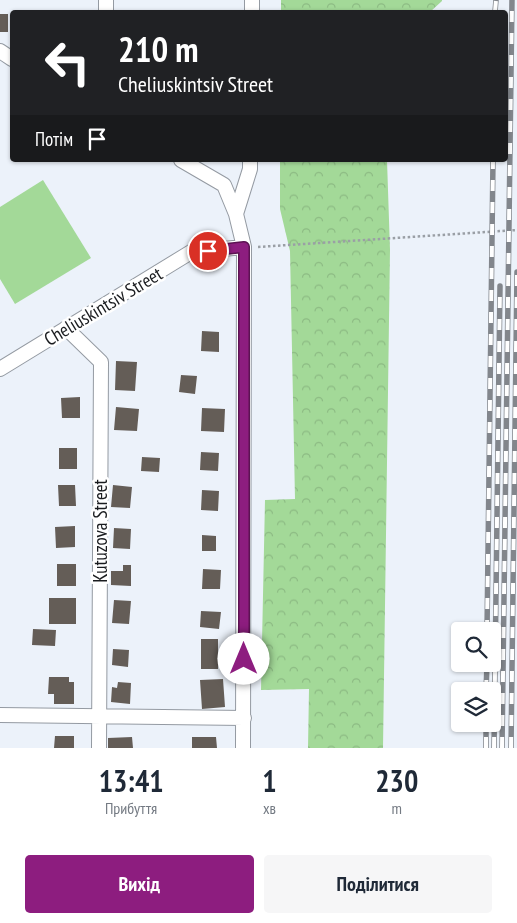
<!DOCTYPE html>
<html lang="uk">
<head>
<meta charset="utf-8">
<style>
  body { margin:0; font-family:"PT Sans Narrow",sans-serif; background:#f6f6f7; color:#1f2937; height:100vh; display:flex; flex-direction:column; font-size:19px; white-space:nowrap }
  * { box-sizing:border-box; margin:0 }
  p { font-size:16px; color:#747a83 }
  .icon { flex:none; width:28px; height:28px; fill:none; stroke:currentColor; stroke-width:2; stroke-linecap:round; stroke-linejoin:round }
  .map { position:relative; height:748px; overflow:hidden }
  .side { display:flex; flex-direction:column; background:#fff; flex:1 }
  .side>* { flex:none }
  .top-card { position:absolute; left:10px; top:10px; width:498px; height:152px; border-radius:5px; box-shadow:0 1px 4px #0004; background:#202124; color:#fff; overflow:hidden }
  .fabs { position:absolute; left:451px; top:622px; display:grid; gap:10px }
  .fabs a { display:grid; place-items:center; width:50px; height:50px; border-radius:5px; background:#fff; box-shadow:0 1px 4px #0004; font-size:25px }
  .pin { position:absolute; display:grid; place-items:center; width:42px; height:42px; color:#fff; margin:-21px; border:2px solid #fff; border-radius:50%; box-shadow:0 1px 5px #0007 }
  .me { position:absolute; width:55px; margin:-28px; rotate:0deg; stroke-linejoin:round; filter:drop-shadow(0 0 4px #0008) }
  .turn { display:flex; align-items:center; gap:18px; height:105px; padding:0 25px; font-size:22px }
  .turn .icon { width:65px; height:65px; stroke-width:2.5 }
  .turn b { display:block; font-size:35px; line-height:42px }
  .then { display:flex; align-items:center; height:48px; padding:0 25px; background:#0003; gap:10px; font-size:19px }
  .eta { display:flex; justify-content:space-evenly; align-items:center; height:85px; text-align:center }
  .eta b { font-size:30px; font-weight:800; line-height:35px }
  .action { display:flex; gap:10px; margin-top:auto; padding:10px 25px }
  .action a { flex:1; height:58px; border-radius:5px; background:#8d1d7f; color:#fff; font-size:20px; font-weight:800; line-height:58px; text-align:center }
  .action a+a { background:#f6f6f7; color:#1f2937 }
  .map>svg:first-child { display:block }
  .forest { fill:url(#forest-crowns) }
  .pitch { fill:#a3d998 }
  .building { fill:#645d57 }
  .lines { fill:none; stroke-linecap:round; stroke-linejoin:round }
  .minor-casing { stroke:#949aa2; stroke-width:16 }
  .path { stroke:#9a9fa5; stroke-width:2.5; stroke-dasharray:2.5 2.5; stroke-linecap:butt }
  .minor { stroke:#fff; stroke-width:14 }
  .rail-casing { stroke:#82868c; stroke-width:5.5 }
  .rail { stroke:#fff; stroke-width:4; stroke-dasharray:11; stroke-linecap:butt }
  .route-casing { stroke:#5c1353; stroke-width:12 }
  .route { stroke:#8d1d7f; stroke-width:9 }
  .labels { text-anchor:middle; stroke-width:5; stroke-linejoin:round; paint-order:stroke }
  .street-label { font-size:19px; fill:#1a1c1f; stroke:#fff }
</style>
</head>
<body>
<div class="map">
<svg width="517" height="748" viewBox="0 0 517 748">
  <defs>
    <pattern id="forest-crowns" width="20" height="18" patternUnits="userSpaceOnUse" patternTransform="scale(1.25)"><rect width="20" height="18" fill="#a3d998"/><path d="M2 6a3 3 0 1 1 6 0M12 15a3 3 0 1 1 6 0" fill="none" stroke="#8cba83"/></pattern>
  </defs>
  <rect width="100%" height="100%" fill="#ecf2fa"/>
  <path class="forest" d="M 281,0 L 442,0 L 442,1 L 430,12 L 281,12 Z
    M 280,160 L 387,160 L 390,250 L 383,748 L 308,748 L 309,689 L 261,690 L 265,500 L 295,499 L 290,251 L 280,209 Z"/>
  <path class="pitch" d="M 43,180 L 91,258 L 15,304 L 0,279 L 0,207 Z"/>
  <path class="building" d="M 0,14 L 8,14 L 8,32 L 0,32 Z
    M 202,331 L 219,332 L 219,352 L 201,351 Z
    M 116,361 L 137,362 L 135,391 L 115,390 Z
    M 181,375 L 197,376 L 195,394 L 179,392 Z
    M 80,397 L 80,418 L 62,418 L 61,398 Z
    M 116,407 L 139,409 L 137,431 L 114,430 Z
    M 202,408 L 225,409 L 224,432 L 201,431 Z
    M 59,448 L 77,448 L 77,469 L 59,469 Z
    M 201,452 L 219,453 L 218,471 L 200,470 Z
    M 142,457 L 160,458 L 159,472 L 141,471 Z
    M 58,485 L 75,485 L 76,506 L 59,506 Z
    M 113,485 L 132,487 L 130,508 L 111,507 Z
    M 202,490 L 219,491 L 218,511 L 201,510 Z
    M 75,526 L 75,547 L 56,548 L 55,527 Z
    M 114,528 L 131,529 L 130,549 L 113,548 Z
    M 202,535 L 216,536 L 216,551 L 202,551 Z
    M 57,564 L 76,564 L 76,586 L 57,586 Z
    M 123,565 L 131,565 L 131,586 L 111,585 L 111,571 L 123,571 Z
    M 203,569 L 221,570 L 220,589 L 202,589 Z
    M 49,598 L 76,598 L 76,624 L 49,624 Z
    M 114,600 L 131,601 L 129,624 L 112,623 Z
    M 201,611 L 221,612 L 219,629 L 200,627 Z
    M 33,629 L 56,630 L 55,646 L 32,645 Z
    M 201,639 L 218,639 L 218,669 L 201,669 Z
    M 113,649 L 129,650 L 128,667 L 112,665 Z
    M 49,677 L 69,677 L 69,682 L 74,682 L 74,704 L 54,704 L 54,694 L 48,694 Z
    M 223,679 L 225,707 L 202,709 L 200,680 Z
    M 118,682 L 131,683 L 130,704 L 111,702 L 112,687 L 117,688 Z
    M 55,736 L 74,736 L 74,748 L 54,748 Z
    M 132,737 L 133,748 L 108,748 L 108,738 Z
    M 192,737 L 216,737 L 217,748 L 192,748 Z"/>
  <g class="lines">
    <defs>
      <path id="minor" d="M 106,12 L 106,0
        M 252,12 L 252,0
        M 0,51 L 12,59
        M 236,214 L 250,169 L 250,160
        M 66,328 L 101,362 L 99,748
        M 0,369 L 191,252 L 244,247 L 236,214 L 224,185 L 181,160
        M 0,715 L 244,718
        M 243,748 L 244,247"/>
    </defs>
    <use href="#minor" class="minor-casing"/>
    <path class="path" d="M 258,247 L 517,230"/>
    <use href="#minor" class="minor"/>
    <defs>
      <path id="rail" d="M 495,12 L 496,0
        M 487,631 L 493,160
        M 486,691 L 487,664
        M 486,748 L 486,724
        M 494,748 L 500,286
        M 502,748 L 512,0
        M 511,748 L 517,272"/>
    </defs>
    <use href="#rail" class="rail-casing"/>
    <use href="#rail" class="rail"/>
  </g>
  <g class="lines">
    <defs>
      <path id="route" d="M 208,251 L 244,247 L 244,659"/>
    </defs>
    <use href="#route" class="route-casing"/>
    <use href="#route" class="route"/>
  </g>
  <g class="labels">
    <g class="street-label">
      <text transform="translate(103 306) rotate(-31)" y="7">Cheliuskintsiv Street</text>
      <text transform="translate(100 531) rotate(-90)" y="7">Kutuzova Street</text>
    </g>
  </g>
</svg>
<div class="fabs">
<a><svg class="icon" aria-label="search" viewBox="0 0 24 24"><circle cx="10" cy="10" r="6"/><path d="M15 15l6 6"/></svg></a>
<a><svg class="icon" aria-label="layers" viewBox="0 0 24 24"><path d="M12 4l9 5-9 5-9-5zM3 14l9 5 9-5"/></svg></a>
</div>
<div class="pin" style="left:208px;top:251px;background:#d93025"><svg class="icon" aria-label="arrive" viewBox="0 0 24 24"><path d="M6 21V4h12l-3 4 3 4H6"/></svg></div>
<svg class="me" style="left:244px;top:659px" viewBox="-20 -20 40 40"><circle r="19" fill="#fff"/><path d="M0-13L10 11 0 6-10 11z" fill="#8d1d7f"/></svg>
<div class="top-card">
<div class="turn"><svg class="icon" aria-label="left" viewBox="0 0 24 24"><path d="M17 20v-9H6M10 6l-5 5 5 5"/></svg><div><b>210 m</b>Cheliuskintsiv Street</div></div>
<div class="then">Потім<svg class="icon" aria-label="arrive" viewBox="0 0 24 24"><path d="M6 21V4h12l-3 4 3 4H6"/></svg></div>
</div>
</div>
<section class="side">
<div class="eta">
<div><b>13:41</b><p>Прибуття</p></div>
<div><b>1</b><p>хв</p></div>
<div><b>230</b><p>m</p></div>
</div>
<div class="action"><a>Вихід</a><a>Поділитися</a></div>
</section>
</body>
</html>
